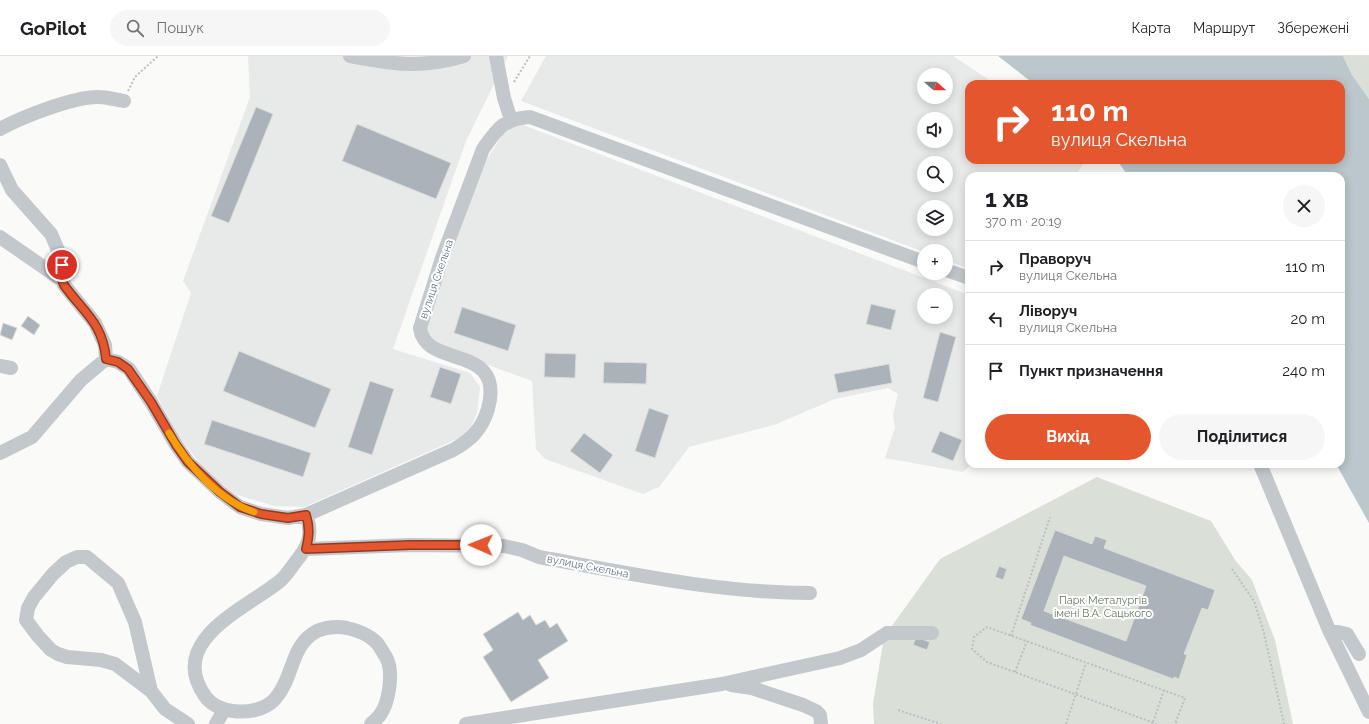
<!DOCTYPE html>
<html lang="uk">
<head>
<meta charset="utf-8">
<style>
  body { margin:0; font-family:Raleway,sans-serif; background:#f6f6f6; color:#202124; height:100vh; display:flex; flex-direction:column; font-size:15px; white-space:nowrap }
  * { box-sizing:border-box; margin:0 }
  p { font-size:13px; color:#757577 }
  .icon { flex:none; width:22px; height:22px; fill:none; stroke:currentColor; stroke-width:2; stroke-linecap:round; stroke-linejoin:round }
  .map { position:relative; flex:1; overflow:hidden }
  .details { position:absolute; left:965px; top:116px; width:380px; height:296px; display:flex; flex-direction:column; background:#fff; border-radius:12px; box-shadow:0 2px 10px #0003 }
  .details>* { flex:none }
  .guide { position:absolute; left:965px; top:24px; width:380px; height:84px; border-radius:12px; box-shadow:0 2px 10px #0003; background:#e4572e; color:#fff; overflow:hidden }
  .needle { width:26px; rotate:110deg }
  .controls { position:absolute; left:917px; top:12px; display:grid; gap:8px }
  .controls a { display:grid; place-items:center; width:36px; height:36px; border-radius:50%; background:#fff; box-shadow:0 2px 10px #0003; font-size:20px }
  .pin { position:absolute; display:grid; place-items:center; width:34px; height:34px; color:#fff; margin:-17px; border:2px solid #fff; border-radius:50%; box-shadow:0 1px 4px #0007 }
  .me { position:absolute; width:44px; margin:-22px; rotate:271deg; stroke-linejoin:round; filter:drop-shadow(0 0 3px #0008) }
  .turn { display:flex; align-items:center; gap:14px; height:84px; padding:0 20px; font-size:18px }
  .turn .icon { width:52px; height:52px; stroke-width:2.5 }
  .turn b { display:block; font-size:28px; line-height:34px }
  .round { display:grid; place-items:center; flex:none; width:42px; height:42px; border-radius:21px; background:#f6f6f6 }
  .head { display:flex; align-items:center; justify-content:space-between; height:68px; padding:0 20px }
  h1 { font-size:24px; font-weight:700; line-height:30px }
  .action { display:flex; gap:8px; margin-top:auto; padding:8px 20px }
  .action a { flex:1; height:46px; border-radius:24px; background:#e4572e; color:#fff; font-size:16px; font-weight:700; line-height:46px; text-align:center }
  .action a+a { background:#f6f6f6; color:#202124 }
  ul { padding:0; list-style:none }
  li { display:flex; align-items:center; gap:12px; height:52px; padding:0 20px; border-top:1px solid #e0e0e0 }
  li div { flex:1 }
  li b { display:block; font-size:15px }
  li em { font-style:normal }
  header { display:flex; align-items:center; gap:24px; box-sizing:border-box; height:56px; padding:0 20px; background:#fff; border-bottom:1px solid #e0e0e0 }
  header strong { font-size:19px }
  nav { display:flex; gap:22px; margin-inline-start:auto; font-size:14px }
  .search { width:280px; height:36px; background:#f6f6f6; display:flex; align-items:center; gap:10px; box-sizing:border-box; padding:0 14px; border-radius:22px; color:#757577; font-size:15px }
  .map>svg:first-child { display:block }
  .built { fill:#e8e9e9; fill-rule:evenodd }
  .green { fill:#dadfd7 }
  .water { fill:#bbc7cb }
  .building { fill:#aab3b9; stroke:#dcdcda; fill-rule:evenodd }
  .lines { fill:none; stroke-linecap:round; stroke-linejoin:round }
  .path { stroke:#bbbfc2; stroke-width:2; stroke-dasharray:2 2; stroke-linecap:butt }
  .minor { stroke:#c3c8cc; stroke-width:14 }
  .route-casing { stroke:#94391e; stroke-width:10 }
  .route { stroke:#e4572e; stroke-width:7 }
  .slow { stroke:#f59e0b; stroke-width:7 }
  .labels { text-anchor:middle; stroke-width:4; stroke-linejoin:round; paint-order:stroke }
  .street-label { font-size:11px; fill:#657683; stroke:#fff }
  .park-label { font-size:11px; fill:#687a64; stroke:#fff }
</style>
</head>
<body>
<header>
<strong>GoPilot</strong>
<div class="search"><svg class="icon" aria-label="search" viewBox="0 0 24 24"><circle cx="10" cy="10" r="6"/><path d="M15 15l6 6"/></svg>Пошук</div>
<nav><a>Карта</a><a>Маршрут</a><a>Збережені</a></nav>
</header>
<div class="map">
<svg width="1369" height="668" viewBox="0 0 1369 668">
  <rect width="100%" height="100%" fill="#fafaf8"/>
  <path class="built" d="M 248,0 L 508,0 L 466,85 L 393,293 L 470,317 L 480,331 L 477,357 L 468,378 L 304,451 L 275,450 L 237,439 L 210,420 L 179,381 L 157,340 L 191,237 L 183,225 L 250,41 Z
    M 546,0 L 953,0 L 995,28 L 969,28 L 969,104 L 1086,104 L 1075,120 L 969,120 L 969,213 L 946,204 L 946,195 L 924,196 L 521,45 ZM 924,19 L 946,19 L 946,41 L 924,41 ZM 924,63 L 946,63 L 946,85 L 924,85 ZM 924,107 L 946,107 L 946,129 L 924,129 ZM 924,151 L 946,151 L 946,173 L 924,173 Z
    M 523,69 L 969,239 L 969,408 L 972,408 L 963,416 L 885,402 L 895,372 L 893,359 L 898,338 L 888,332 L 835,343 L 774,369 L 689,391 L 659,431 L 643,438 L 545,403 L 536,393 L 532,325 L 428,287 L 419,276 L 469,132 L 502,79 L 511,71 ZM 924,239 L 946,239 L 946,261 L 924,261 Z"/>
  <path class="green" d="M 1343,0 L 1369,0 L 1369,43 L 1352,19 Z
    M 1097,421 L 1211,465 L 1235,504 L 1252,524 L 1275,584 L 1293,668 L 874,668 L 873,648 L 884,581 L 940,503 Z"/>
  <path class="water" d="M 998,0 L 1343,0 L 1352,19 L 1369,43 L 1369,467 L 1336,408 L 1341,408 L 1341,120 L 1128,120 L 1117,104 L 1341,104 L 1341,28 L 1034,28 Z"/>
  <path class="building" d="M 256,51 L 273,58 L 229,167 L 211,160 Z
    M 357,68 L 451,107 L 436,143 L 342,105 Z
    M 871,248 L 896,254 L 891,274 L 866,268 Z
    M 462,251 L 516,269 L 508,295 L 454,277 Z
    M 28,260 L 40,269 L 34,279 L 21,270 Z
    M 3,267 L 17,272 L 12,284 L 0,279 Z
    M 940,276 L 956,281 L 938,346 L 923,342 Z
    M 239,295 L 331,333 L 315,372 L 223,335 Z
    M 545,297 L 576,298 L 575,322 L 544,321 Z
    M 604,306 L 647,307 L 646,328 L 603,327 Z
    M 889,308 L 892,327 L 838,337 L 834,318 Z
    M 440,311 L 461,318 L 451,348 L 430,341 Z
    M 370,325 L 394,333 L 372,399 L 348,391 Z
    M 649,352 L 669,359 L 655,402 L 635,395 Z
    M 212,364 L 311,397 L 303,421 L 204,388 Z
    M 940,375 L 962,384 L 953,405 L 931,396 Z
    M 584,377 L 613,399 L 600,417 L 570,395 Z
    M 1055,474 L 1092,488 L 1095,480 L 1107,484 L 1104,492 L 1215,534 L 1208,554 L 1202,552 L 1184,598 L 1187,599 L 1179,623 L 1174,621 L 1173,623 L 1030,569 L 1031,567 L 1021,563 ZM 1064,500 L 1146,530 L 1126,585 L 1044,555 Z
    M 999,510 L 1007,513 L 1003,524 L 995,521 Z
    M 518,556 L 523,564 L 530,559 L 536,569 L 545,564 L 550,572 L 557,567 L 568,585 L 538,604 L 549,622 L 511,646 L 483,601 L 493,594 L 483,578 Z
    M 916,581 L 930,586 L 927,594 L 913,589 Z"/>
  <g class="lines">
    <path class="path" d="M 514,26 L 530,0
      M 128,35 L 135,21 L 158,0
      M 1232,513 L 1254,545 L 1264,577 L 1284,668
      M 1011,580 L 1050,461
      M 1015,616 L 1027,585
      M 898,654 L 941,668
      M 1153,666 L 1164,634
      M 1066,668 L 1086,607
      M 1157,668 L 987,606 L 972,593 L 974,581 L 987,571 L 1185,642 L 1175,668"/>
    <path class="minor" d="M 350,0 C 393,8 420,13 464,0
      M 496,0 L 504,42 L 511,64
      M 0,73 C 22,61 75,40 99,41 C 107,41 116,44 124,45
      M 0,109 L 12,134 L 51,178 L 58,194 L 64,229 L 95,267 L 105,289 L 106,303
      M 0,181 L 62,224
      M 946,214 L 969,222
      M 0,310 L 11,312
      M 0,397 L 32,381 L 81,324 L 106,303 L 118,306 L 129,313 L 151,346 L 176,389 L 188,406 L 220,436 L 240,451 L 261,458 L 288,462 L 306,459 C 307,463 309,467 309,471 C 311,484 305,494 297,504 C 292,510 287,519 280,525 C 247,552 166,584 205,640 C 211,649 223,654 233,655 C 247,657 265,654 275,643 C 294,622 290,589 317,575 C 327,571 336,570 347,572 C 356,574 369,579 376,586 C 380,590 383,597 386,601 C 394,615 389,647 380,659 C 378,662 374,665 371,668
      M 1260,408 L 1329,574 L 1369,656
      M 306,459 L 453,394 C 471,384 482,373 488,353 C 506,286 425,314 420,272 L 442,202 L 483,93 C 498,72 503,63 530,61 L 924,206
      M 306,493 L 410,489 L 504,490 L 522,494 L 539,501 C 628,517 719,537 810,537
      M 1329,574 L 1347,578 L 1359,598
      M 731,629 L 752,632 L 803,649 L 816,655 L 820,659 L 821,668
      M 151,635 L 135,566 L 118,527 L 87,501 L 77,501 L 66,506 L 53,518 L 34,541 L 28,552 L 26,564 L 38,580 L 51,594 L 58,598 L 67,601 L 101,604 L 115,608 L 151,635 L 165,653 L 188,668
      M 216,668 L 224,654
      M 466,668 L 722,628 L 840,602 L 861,594 L 887,577 L 932,577"/>
  </g>
  <g class="lines">
    <defs>
      <path id="route" d="M 62,209 L 62,224 L 64,229 C 83,256 103,267 106,303 L 118,306 L 128,313 L 151,346 L 176,389 L 188,406 L 220,436 L 240,451 L 261,458 L 288,462 L 306,459 C 310,472 309,481 306,493 L 410,489 L 481,489"/>
    </defs>
    <use href="#route" class="route-casing"/>
    <use href="#route" class="route"/>
    <path class="slow" d="M 169,377 C 188,409 218,444 254,456"/>
  </g>
  <g class="labels">
    <g class="street-label">
      <text transform="translate(436 223) rotate(-71)" y="4">вулиця Скельна</text>
      <text transform="translate(588 510) rotate(11)" y="4">вулиця Скельна</text>
    </g>
    <g class="park-label">
      <text x="1103" y="548">Парк Металургів<tspan x="1103" dy="13">імені В.А. Сацького</tspan></text>
    </g>
  </g>
</svg>
<div class="controls">
<a><svg class="needle" viewBox="-14 -14 28 28"><path d="M0-13l5 13h-10z" fill="#e53935"/><path d="M0 13l5-13h-10z" fill="#757577"/></svg></a>
<a><svg class="icon" aria-label="sound" viewBox="0 0 24 24"><path d="M4 9h4l5-4v14l-5-4H4zM17 9q2 3 0 6"/></svg></a>
<a><svg class="icon" aria-label="search" viewBox="0 0 24 24"><circle cx="10" cy="10" r="6"/><path d="M15 15l6 6"/></svg></a>
<a><svg class="icon" aria-label="layers" viewBox="0 0 24 24"><path d="M12 4l9 5-9 5-9-5zM3 14l9 5 9-5"/></svg></a>
<a>+</a>
<a>−</a>
</div>
<div class="pin" style="left:62px;top:209px;background:#d93025"><svg class="icon" aria-label="arrive" viewBox="0 0 24 24"><path d="M6 21V4h12l-3 4 3 4H6"/></svg></div>
<svg class="me" style="left:481px;top:489px" viewBox="-20 -20 40 40"><circle r="19" fill="#fff"/><path d="M0-13L10 11 0 6-10 11z" fill="#e4572e"/></svg>
<div class="guide">
<div class="turn"><svg class="icon" aria-label="right" viewBox="0 0 24 24"><path d="M7 20v-9h11M14 6l5 5-5 5"/></svg><div><b>110 m</b>вулиця Скельна</div></div>
</div>
<section class="details">
<div class="head"><div><h1>1 хв</h1><p>370 m · 20:19</p></div><a class="round"><svg class="icon" aria-label="close" viewBox="0 0 24 24"><path d="M6 6l12 12M18 6L6 18"/></svg></a></div>
<ul>
<li><svg class="icon" aria-label="right" viewBox="0 0 24 24"><path d="M7 20v-9h11M14 6l5 5-5 5"/></svg><div><b>Праворуч</b><p>вулиця Скельна</p></div><em>110 m</em></li>
<li><svg class="icon" aria-label="left" viewBox="0 0 24 24"><path d="M17 20v-9H6M10 6l-5 5 5 5"/></svg><div><b>Ліворуч</b><p>вулиця Скельна</p></div><em>20 m</em></li>
<li><svg class="icon" aria-label="arrive" viewBox="0 0 24 24"><path d="M6 21V4h12l-3 4 3 4H6"/></svg><div><b>Пункт призначення</b></div><em>240 m</em></li>
</ul>
<div class="action"><a>Вихід</a><a>Поділитися</a></div>
</section>
</div>
</body>
</html>
